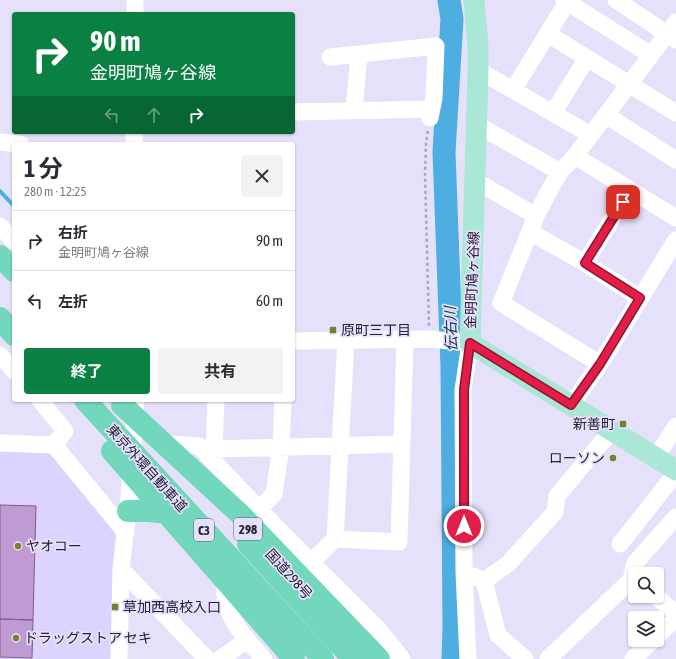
<!DOCTYPE html>
<html lang="ja">
<head>
<meta charset="utf-8">
<style>
  body { margin:0; font-family:"Asap Condensed","Noto Sans JP",sans-serif; background:#f2f2f3; color:#2b2b33; height:100vh; display:flex; flex-direction:column; font-size:15px; white-space:nowrap }
  * { box-sizing:border-box; margin:0 }
  p { font-size:13px; color:#7c7c81 }
  .icon { flex:none; width:22px; height:22px; fill:none; stroke:currentColor; stroke-width:2; stroke-linecap:round; stroke-linejoin:round }
  .map { position:relative; flex:1; overflow:hidden }
  .drawer { position:absolute; left:12px; top:142px; width:283px; height:260px; display:flex; flex-direction:column; background:#fff; border-radius:4px; box-shadow:0 1px 3px #0004 }
  .drawer>* { flex:none }
  .banner { position:absolute; left:12px; top:12px; width:283px; height:122px; border-radius:4px; box-shadow:0 1px 3px #0004; background:#0b8043; color:#fff; overflow:hidden }
  .tools { position:absolute; left:628px; top:567px; display:grid; gap:8px }
  .tools a { display:grid; place-items:center; width:36px; height:36px; border-radius:4px; background:#fff; box-shadow:0 1px 3px #0004; font-size:20px }
  .pin { position:absolute; display:grid; place-items:center; width:34px; height:34px; color:#fff; margin:-17px; border-radius:8px; box-shadow:0 2px 6px #0006 }
  .me { position:absolute; width:44px; margin:-22px; rotate:0deg; stroke-linejoin:round; filter:drop-shadow(0 0 3px #0008) }
  .turn { display:flex; align-items:center; gap:14px; height:84px; padding:0 12px; font-size:18px }
  .turn .icon { width:52px; height:52px; stroke-width:2.5 }
  .turn b { display:block; font-size:28px; line-height:34px }
  .lanes { display:flex; align-items:center; height:38px; padding:0 12px; background:#0003; justify-content:center; gap:20px; direction:ltr }
  .lanes .off { opacity:.35 }
  .round { display:grid; place-items:center; flex:none; width:42px; height:42px; border-radius:4px; background:#f2f2f3 }
  .headline { display:flex; align-items:center; justify-content:space-between; height:68px; padding:0 12px }
  h1 { font-size:24px; font-weight:700; line-height:30px }
  .button { display:flex; gap:8px; margin-top:auto; padding:8px 12px }
  .button a { flex:1; height:46px; border-radius:4px; background:#0b8043; color:#fff; font-size:16px; font-weight:700; line-height:46px; text-align:center }
  .button a+a { background:#f2f2f3; color:#2b2b33 }
  ul { padding:0; list-style:none }
  li { display:flex; align-items:center; gap:12px; height:60px; padding:0 12px; border-top:1px solid #e1e1e2 }
  li div { flex:1 }
  li b { display:block; font-size:15px }
  li em { font-style:normal }
  .map>svg:first-child { display:block }
  .built { fill:#dcd3fe }
  .lines { fill:none; stroke-linecap:round; stroke-linejoin:round }
  .stream { stroke:#4eaee1; stroke-width:4 }
  .river { stroke:#4eaee1; stroke-width:23 }
  .building { fill:#c09bd3; stroke:#7f5c90 }
  .path { stroke:#aca7c0; stroke-width:2.5; stroke-dasharray:3 3; stroke-linecap:butt }
  .minor { stroke:#fff; stroke-width:17 }
  .major { stroke:#aae7d7; stroke-width:21 }
  .highway { stroke:#72d7bd; stroke-width:22 }
  .route-casing { stroke:#92132f; stroke-width:10 }
  .route { stroke:#e11d48; stroke-width:7 }
  .poi-dot { fill:#78812c; stroke:#e6e1fb; stroke-width:1.5 }
  .labels { text-anchor:middle; stroke-width:3.5; stroke-linejoin:round; paint-order:stroke }
  .shield { fill:#e6e1fb; stroke:#605b72; stroke-width:1 }
  .shield-label { font-size:13px; font-weight:bold; fill:#262138 }
  .street-label { font-size:14px; fill:#262138; stroke:#e6e1fb }
  .poi-label { font-size:14px; fill:#262138; stroke:#e6e1fb; text-anchor:start }
  .water-label { font-size:15px; font-style:italic; fill:#093449; stroke:#e6e1fb }
</style>
</head>
<body>
<div class="map">
<svg width="676" height="659" viewBox="0 0 676 659">
  <rect width="100%" height="100%" fill="#e6e1fb"/>
  <path class="built" d="M 0,449 L 51,452 L 115,532 L 110,659 L 0,659 Z"/>
  <g class="lines">
    <path class="stream" d="M 0,191 L 14,206"/>
    <path class="river" d="M 449,0 L 452,19 L 444,152 L 452,367 L 454,628 L 453,659"/>
  </g>
  <path class="building" d="M 0,505 L 36,506 L 33,620 L 0,619 Z
    M 0,619 L 33,620 L 32,658 L 0,657 Z"/>
  <g class="lines">
    <path class="path" d="M 428,131 L 426,142 L 425,175 L 429,326"/>
    <path class="minor" d="M 135,0 L 135,14
      M 564,0 L 651,55
      M 616,0 L 676,40
      M 548,34 L 676,113
      M 330,57 L 436,46 L 434,98 L 430,118
      M 478,70 L 591,135
      M 513,90 L 567,2
      M 354,111 L 359,54
      M 293,112 L 432,109
      M 553,113 L 587,58
      M 606,115 L 676,160
      M 476,124 L 560,172
      M 0,142 L 20,144
      M 134,144 L 134,132
      M 575,156 L 676,218
      M 474,180 L 536,216
      M 0,226 L 14,241
      M 530,232 L 585,263 L 640,298
      M 585,263 L 630,190
      M 293,341 L 430,339 L 470,343 L 463,390 L 464,572 L 468,659
      M 0,355 L 14,371
      M 600,364 L 501,303 L 536,216 L 549,191 L 560,172 L 575,156 L 676,22
      M 40,400 L 65,431 L 54,445
      M 571,405 L 600,364 L 676,240
      M 0,443 L 54,445 L 126,533
      M 171,444 L 199,446 L 279,530 L 380,631 L 402,659
      M 214,449 L 401,444
      M 207,455 L 214,449 L 216,400
      M 656,457 L 676,426
      M 259,509 L 274,494 L 281,447 L 283,400
      M 335,539 L 399,542 L 405,339
      M 620,544 L 676,473
      M 311,562 L 335,539 L 346,340
      M 121,569 L 207,659
      M 225,575 C 225,583 225,590 225,598 C 228,621 249,642 264,659
      M 474,576 L 484,581 L 498,635 L 525,659
      M 484,581 L 508,564 L 555,512 L 557,496 L 612,430
      M 656,596 L 676,614
      M 657,636 L 676,618
      M 119,659 L 121,569 L 128,511 L 136,400
      M 220,659 L 247,640
      M 548,659 L 631,580 L 635,563 L 676,517
      M 633,659 L 653,640"/>
    <path class="major" d="M 474,0 L 478,46 L 478,70 L 470,343 L 676,470"/>
    <path class="highway" d="M 0,256 L 14,271
      M 0,318 L 14,335
      M 85,400 L 323,659
      M 122,405 L 240,514 L 379,659
      M 112,451 L 294,659
      M 128,511 L 148,511 L 159,512 L 172,509
      M 248,544 L 353,659"/>
  </g>
  <g class="lines">
    <defs>
      <path id="route" d="M 464,526 L 464,390 L 470,343 L 571,405 L 600,364 L 640,298 L 585,263 L 623,202"/>
    </defs>
    <use href="#route" class="route-casing"/>
    <use href="#route" class="route"/>
  </g>
  <g class="poi-dot">
    <rect x="329" y="326" width="8" height="8" rx="2"/>
    <rect x="619" y="420" width="8" height="8" rx="2"/>
    <circle cx="613" cy="458" r="4"/>
    <circle cx="18" cy="546" r="4"/>
    <rect x="111" y="603" width="8" height="8" rx="2"/>
    <circle cx="16" cy="638" r="4"/>
  </g>
  <g class="labels">
    <g class="shield">
      <rect x="234" y="518" width="28" height="22" rx="3"/>
      <rect x="194" y="519" width="20" height="22" rx="3"/>
    </g>
    <g class="shield-label">
      <text x="248" y="534">298</text>
      <text x="204" y="535">C3</text>
    </g>
    <g class="street-label">
      <text transform="translate(472 280) rotate(-88)" y="5">金明町鳩ヶ谷線</text>
      <text transform="translate(147 468) rotate(48)" y="5">東京外環自動車道</text>
      <text transform="translate(289 574) rotate(48)" y="5">国道298号</text>
    </g>
    <g class="poi-label">
      <text x="341" y="335">原町三丁目</text>
      <text x="615" y="429" text-anchor="end">新善町</text>
      <text x="605" y="463" text-anchor="end">ローソン</text>
      <text x="26" y="551">ヤオコー</text>
      <text x="123" y="612">草加西高校入口</text>
      <text x="24" y="643">ドラッグストア セキ</text>
    </g>
    <g class="water-label">
      <text transform="translate(451 329) rotate(-92)" y="5">伝右川</text>
    </g>
  </g>
</svg>
<div class="tools">
<a><svg class="icon" aria-label="search" viewBox="0 0 24 24"><circle cx="10" cy="10" r="6"/><path d="M15 15l6 6"/></svg></a>
<a><svg class="icon" aria-label="layers" viewBox="0 0 24 24"><path d="M12 4l9 5-9 5-9-5zM3 14l9 5 9-5"/></svg></a>
</div>
<div class="pin" style="left:623px;top:202px;background:#d93025"><svg class="icon" aria-label="arrive" viewBox="0 0 24 24"><path d="M6 21V4h12l-3 4 3 4H6"/></svg></div>
<svg class="me" style="left:464px;top:526px" viewBox="-20 -20 40 40"><circle r="17" fill="#e11d48" stroke="#fff" stroke-width="3"/><path d="M0-11L8 9 0 5-8 9z" fill="#fff"/></svg>
<div class="banner">
<div class="turn"><svg class="icon" aria-label="right" viewBox="0 0 24 24"><path d="M7 20v-9h11M14 6l5 5-5 5"/></svg><div><b>90 m</b>金明町鳩ヶ谷線</div></div>
<div class="lanes"><svg class="icon off" aria-label="left" viewBox="0 0 24 24"><path d="M17 20v-9H6M10 6l-5 5 5 5"/></svg><svg class="icon off" aria-label="ahead" viewBox="0 0 24 24"><path d="M12 20V5M6 11l6-6 6 6"/></svg><svg class="icon" aria-label="right" viewBox="0 0 24 24"><path d="M7 20v-9h11M14 6l5 5-5 5"/></svg></div>
</div>
<section class="drawer">
<div class="headline"><div><h1>1 分</h1><p>280 m · 12:25</p></div><a class="round"><svg class="icon" aria-label="close" viewBox="0 0 24 24"><path d="M6 6l12 12M18 6L6 18"/></svg></a></div>
<ul>
<li><svg class="icon" aria-label="right" viewBox="0 0 24 24"><path d="M7 20v-9h11M14 6l5 5-5 5"/></svg><div><b>右折</b><p>金明町鳩ヶ谷線</p></div><em>90 m</em></li>
<li><svg class="icon" aria-label="left" viewBox="0 0 24 24"><path d="M17 20v-9H6M10 6l-5 5 5 5"/></svg><div><b>左折</b></div><em>60 m</em></li>
</ul>
<div class="button"><a>終了</a><a>共有</a></div>
</section>
</div>
</body>
</html>
